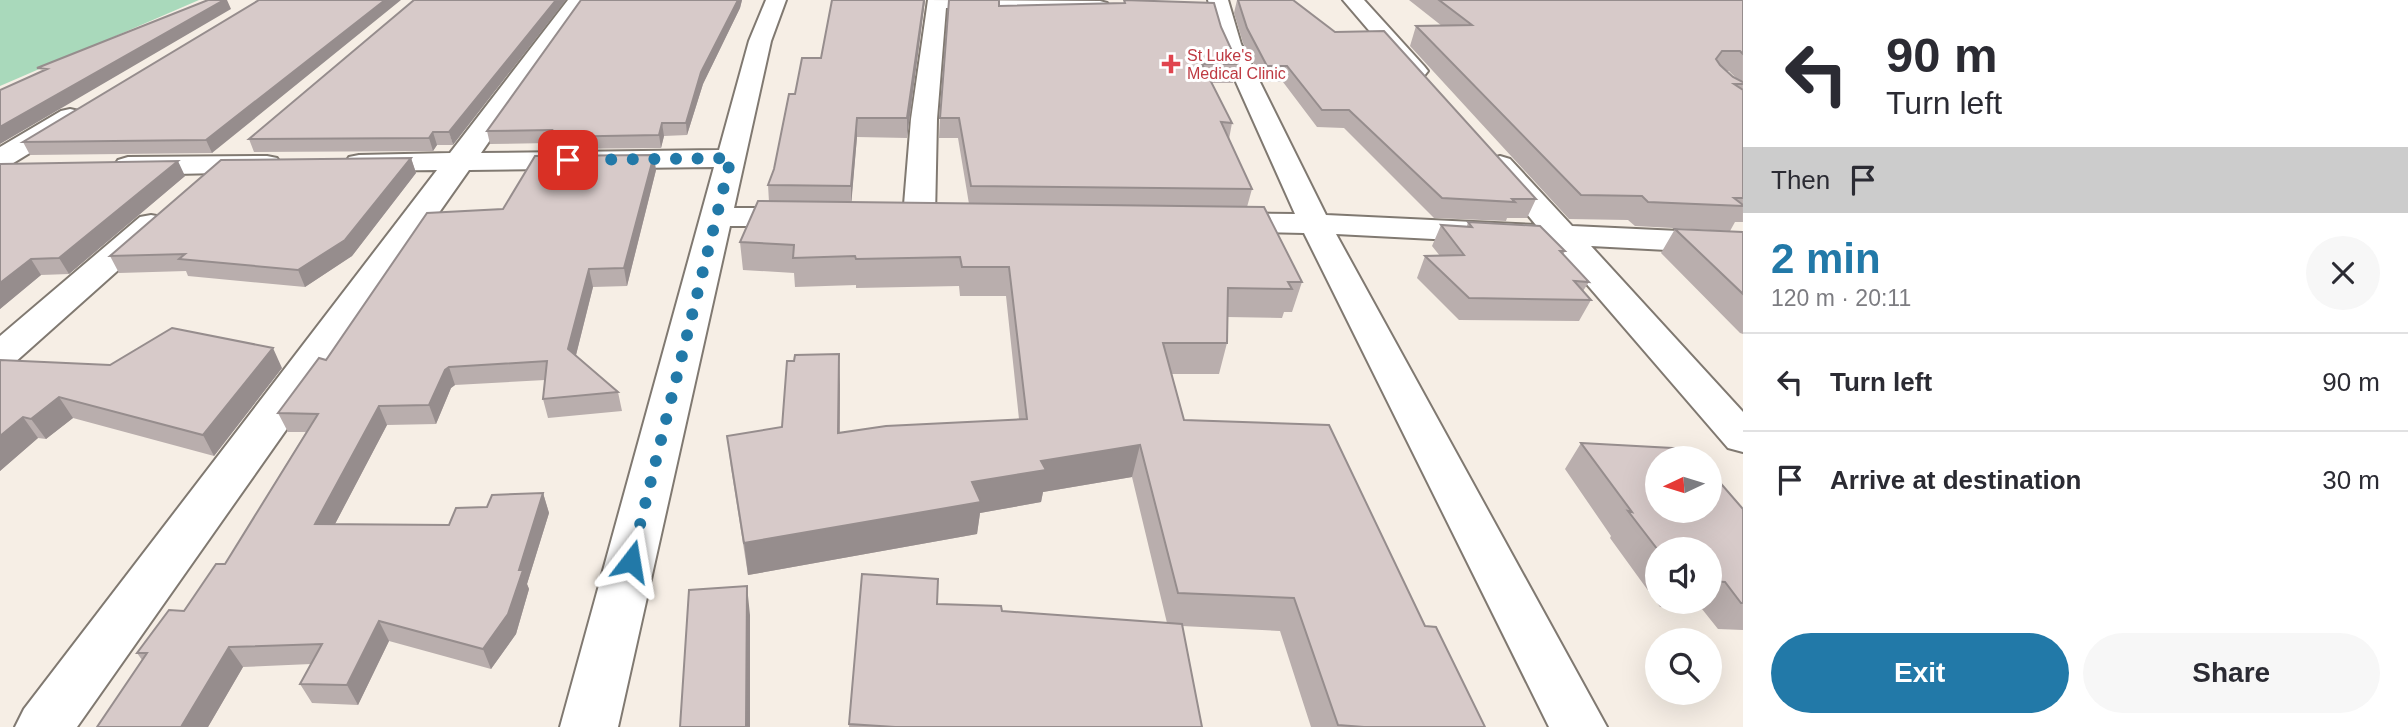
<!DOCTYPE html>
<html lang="en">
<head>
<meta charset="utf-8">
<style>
  body { margin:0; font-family:Arial,sans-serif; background:#f7f7f7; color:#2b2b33; height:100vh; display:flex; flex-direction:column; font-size:26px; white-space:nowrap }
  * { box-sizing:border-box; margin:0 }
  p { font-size:23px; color:#7c7c81 }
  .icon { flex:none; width:38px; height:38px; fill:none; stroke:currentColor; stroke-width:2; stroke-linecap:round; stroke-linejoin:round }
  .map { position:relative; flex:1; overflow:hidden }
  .panel { display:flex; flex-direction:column; background:#fff; width:665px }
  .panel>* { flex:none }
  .banner { background:#fff; color:#2b2b33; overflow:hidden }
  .needle { width:46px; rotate:266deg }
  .fabs { position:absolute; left:1645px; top:446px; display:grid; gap:14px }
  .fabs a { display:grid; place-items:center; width:77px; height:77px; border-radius:50%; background:#fff; box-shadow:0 7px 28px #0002; font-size:35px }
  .pin { position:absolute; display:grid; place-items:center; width:60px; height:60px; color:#fff; margin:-30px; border-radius:14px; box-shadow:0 4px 10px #0006 }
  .me { position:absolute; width:77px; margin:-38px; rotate:14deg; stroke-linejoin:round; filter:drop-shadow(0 0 5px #0008) }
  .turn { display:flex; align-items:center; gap:24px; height:147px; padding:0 28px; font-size:32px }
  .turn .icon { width:91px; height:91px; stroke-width:2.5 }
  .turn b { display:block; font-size:49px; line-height:60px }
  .then { display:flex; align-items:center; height:66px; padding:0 28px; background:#0003; gap:14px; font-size:26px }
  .round { display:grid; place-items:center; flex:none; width:74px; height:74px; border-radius:37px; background:#f7f7f7 }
  .headline { display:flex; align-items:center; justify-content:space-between; height:119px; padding:0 28px }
  h1 { font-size:42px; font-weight:600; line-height:52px; color:#2279a8 }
  .action { display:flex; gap:14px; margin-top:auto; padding:14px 28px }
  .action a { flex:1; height:80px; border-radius:42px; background:#2279a8; color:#fff; font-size:28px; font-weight:600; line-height:80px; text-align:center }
  .action a+a { background:#f7f7f7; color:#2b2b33 }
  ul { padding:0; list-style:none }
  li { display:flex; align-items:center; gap:21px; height:98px; padding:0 28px; border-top:2px solid #e1e1e2 }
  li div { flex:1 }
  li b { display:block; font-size:26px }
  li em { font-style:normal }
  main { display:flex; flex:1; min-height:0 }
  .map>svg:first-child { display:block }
  .green { fill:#a9d9bb }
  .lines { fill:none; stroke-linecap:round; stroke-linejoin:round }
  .minor-casing { stroke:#807971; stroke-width:4 }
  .minor { fill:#fff; fill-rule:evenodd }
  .wall { fill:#b9aead; fill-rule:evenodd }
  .shaded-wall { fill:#968d8d }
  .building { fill:#d7cac9; stroke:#968d8d; stroke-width:2 }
  .route { stroke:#2279a8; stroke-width:12; stroke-dasharray:0 21.6 }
  .health-dot { fill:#e0444e; stroke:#fff; stroke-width:2.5 }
  .labels { text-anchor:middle; stroke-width:6; stroke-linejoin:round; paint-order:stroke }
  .far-health-label { font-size:16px; fill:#be3a42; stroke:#fff; text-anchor:start }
</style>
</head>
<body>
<main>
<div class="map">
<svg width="1743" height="727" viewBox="0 0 1743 727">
  <rect width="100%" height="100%" fill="#f6eee5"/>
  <path class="green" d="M 0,0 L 199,0 L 0,86 Z"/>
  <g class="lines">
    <defs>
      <path id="minor" d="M 568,0 L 588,0 L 481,153 L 719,150 L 749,41 L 766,0 L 786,0 L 771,41 L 734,208 L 803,208 L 814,210 L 819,217 L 814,224 L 803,226 L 730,226 L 618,727 L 560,727 L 714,167 L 469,170 L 77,727 L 15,727 L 24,709 L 437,170 L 359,171 L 349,169 L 345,163 L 349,157 L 359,155 L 450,153 Z
        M 928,0 L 1100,1 L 1107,3 L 1110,7 L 1107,11 L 1100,13 L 946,8 L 937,119 L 935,217 L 930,224 L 919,226 L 908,224 L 903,217 L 911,119 Z
        M 1208,0 L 1228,0 L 1241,44 L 1326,215 L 1536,225 L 1486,165 L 1490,159 L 1500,156 L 1510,159 L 1572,226 L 1743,234 L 1743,254 L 1591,246 L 1743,412 L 1743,452 L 1728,448 L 1553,245 L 1336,234 L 1607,727 L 1549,727 L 1304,233 L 1221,231 L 1210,229 L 1205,222 L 1210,215 L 1221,213 L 1295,214 L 1219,44 Z
        M 1343,0 L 1364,0 L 1424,66 L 1428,71 L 1424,76 L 1408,76 Z
        M 70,109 L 79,111 L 83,117 L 79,123 L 10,165 L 0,167 L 0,147 L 61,111 Z
        M 267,156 L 277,158 L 281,164 L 277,170 L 267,172 L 128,175 L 118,172 L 114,166 L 118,160 L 128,157 Z
        M 151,215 L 162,217 L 167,224 L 162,231 L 13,364 L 0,368 L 0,336 L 140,217 Z"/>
    </defs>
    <use href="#minor" class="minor-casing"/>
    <use href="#minor" class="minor"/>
  </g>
  <path class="wall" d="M 259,0 L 212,153 L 30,155 L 23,142 Z
    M 414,0 L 453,145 L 437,145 L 433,151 L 254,152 L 249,139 Z
    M 581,0 L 742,0 L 740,8 L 703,84 L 687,135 L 664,136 L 661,148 L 551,149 L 550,143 L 490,144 L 487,131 Z
    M 925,0 L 907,138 L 857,137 L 851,203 L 969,204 L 958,138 L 939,138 L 940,118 L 999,6 L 1124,3 L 1124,0 L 1221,27 L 1238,64 L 1233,83 L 1212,83 L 1232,123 L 1229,139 L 1252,189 L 1247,207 L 1302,282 L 1292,312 L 1284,312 L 1282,318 L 1227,317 L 1227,343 L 1219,374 L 1171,374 L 1184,420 L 1425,626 L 1485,727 L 1311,727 L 1280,631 L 1182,626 L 1202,727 L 849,727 L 862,574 L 937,604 L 1002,611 L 1167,623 L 1132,477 L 1043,492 L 1041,502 L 980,513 L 977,534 L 748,575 L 731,468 L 727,436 L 782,427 L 840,385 L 840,433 L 1019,419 L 1006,296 L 960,296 L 959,286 L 856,288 L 856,285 L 795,287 L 794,273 L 743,270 L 740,242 L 769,202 L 768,185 L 774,169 L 795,94 L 821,58 Z
    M 1237,0 L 1293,0 L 1536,199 L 1527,218 L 1507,218 L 1506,221 L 1434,218 L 1344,128 L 1317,127 L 1283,82 L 1263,82 L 1243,43 L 1234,13 Z
    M 1409,0 L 1743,0 L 1743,222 L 1735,222 L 1730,231 L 1635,226 L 1628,220 L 1569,219 L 1410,46 L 1416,26 L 1442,26 ZM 1727,71 L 1729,71 L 1739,81 L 1733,77 Z
    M 411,158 L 416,173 L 352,256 L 305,287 L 188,276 L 186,271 L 119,273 L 110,256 Z
    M 0,164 L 185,176 L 69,274 L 41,275 L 0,309 Z
    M 656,170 L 627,286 L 593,287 L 576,355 L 618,392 L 622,411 L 548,418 L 543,399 L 545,380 L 455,385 L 451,388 L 436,424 L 387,425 L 335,524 L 449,525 L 487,507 L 543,493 L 549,513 L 527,584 L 529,589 L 516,634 L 491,669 L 389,641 L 358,705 L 312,703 L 300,684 L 311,664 L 243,667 L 208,727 L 97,727 L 142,660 L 137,653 L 184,611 L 225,564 L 306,432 L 288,432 L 278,413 L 326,360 L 503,209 Z
    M 1468,222 L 1565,251 L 1563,255 L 1589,282 L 1583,291 L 1591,300 L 1579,321 L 1459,320 L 1417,278 L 1425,256 L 1440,256 L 1432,246 L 1441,225 L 1467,226 Z
    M 1675,229 L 1743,232 L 1743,334 L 1740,333 L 1661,253 Z
    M 0,360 L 110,365 L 282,368 L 214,456 L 73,418 L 46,439 L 38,438 L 0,471 Z
    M 1581,443 L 1743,509 L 1743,630 L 1718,629 L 1702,609 L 1660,607 L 1610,538 L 1611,536 L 1565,469 ZM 1657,550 L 1710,550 L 1710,602 L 1657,602 Z"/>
  <path class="shaded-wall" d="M 224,0 L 227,0 L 231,9 L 0,144 L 0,127 Z
    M 385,0 L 401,0 L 212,153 L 206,140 Z
    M 556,0 L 566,0 L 453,145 L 449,132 Z
    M 738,0 L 742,0 L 740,8 L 703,84 L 687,135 L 686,123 L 701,72 Z
    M 924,0 L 925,0 L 907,138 L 907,118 Z
    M 857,118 L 857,137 L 851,207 L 851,186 Z
    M 662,123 L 664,136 L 661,148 L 659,135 Z
    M 433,132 L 437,145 L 433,151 L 429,138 Z
    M 654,155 L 656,170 L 627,286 L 624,268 Z
    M 411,158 L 416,173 L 352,256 L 305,287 L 298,270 Z
    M 178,161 L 185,176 L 69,274 L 59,258 Z
    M 31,259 L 41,275 L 0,309 L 0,283 Z
    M 589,269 L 593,287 L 573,367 L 568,349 Z
    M 273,348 L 282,368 L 214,456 L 203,435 Z
    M 839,354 L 840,385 L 839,464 L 838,433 Z
    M 449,367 L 455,385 L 451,388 L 436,424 L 429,405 L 445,370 Z
    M 59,397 L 73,418 L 46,439 L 31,419 Z
    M 379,406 L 387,425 L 325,543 L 315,524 Z
    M 23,417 L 38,438 L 0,471 L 0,436 Z
    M 1140,445 L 1132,477 L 1043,492 L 1041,502 L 980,513 L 977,534 L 748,575 L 744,543 L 972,482 L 1041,461 Z
    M 543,493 L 549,513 L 527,584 L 529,589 L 516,634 L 491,669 L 483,649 L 519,570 Z
    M 747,586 L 750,615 L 750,727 L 746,727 Z
    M 379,621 L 389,641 L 358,705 L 347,685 Z
    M 229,647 L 243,667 L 208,727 L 181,727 Z"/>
  <path class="building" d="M 208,0 L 224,0 L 0,127 L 0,90 L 47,69 L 37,68 Z
    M 259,0 L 385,0 L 206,140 L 23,142 Z
    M 414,0 L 556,0 L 449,132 L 433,132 L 429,138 L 249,139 Z
    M 581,0 L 738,0 L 701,72 L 686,123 L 662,123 L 659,135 L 549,137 L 552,130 L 487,131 Z
    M 832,0 L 924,0 L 907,118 L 857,118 L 851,186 L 768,185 L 774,169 L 789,94 L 795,94 L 802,58 L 821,58 Z
    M 949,0 L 999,0 L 999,6 L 1125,3 L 1124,0 L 1214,3 L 1221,27 L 1238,64 L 1202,64 L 1232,123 L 1221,122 L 1252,189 L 971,186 L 959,118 L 940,118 Z
    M 1238,0 L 1293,0 L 1335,32 L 1384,31 L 1536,199 L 1512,199 L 1515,202 L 1442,198 L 1349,110 L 1322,110 L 1287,66 L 1267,66 L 1247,28 Z
    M 1439,0 L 1743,0 L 1743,54 L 1740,51 L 1722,51 L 1716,59 L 1720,65 L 1733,77 L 1743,82 L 1743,84 L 1734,84 L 1743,90 L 1743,198 L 1734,198 L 1743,205 L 1743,206 L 1648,202 L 1642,196 L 1581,195 L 1416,26 L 1472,25 Z
    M 654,155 L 624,268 L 589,269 L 568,349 L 618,392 L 543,399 L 547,361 L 449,367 L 445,370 L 429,405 L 379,406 L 315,524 L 449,525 L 456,508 L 487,507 L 492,495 L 543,493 L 519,570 L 523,570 L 508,614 L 483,649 L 379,621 L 347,685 L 300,684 L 322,644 L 229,647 L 181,727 L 97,727 L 147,653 L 137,653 L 169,610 L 184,611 L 216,564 L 225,564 L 318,414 L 278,413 L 319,358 L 326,360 L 427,213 L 503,209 L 535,156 Z
    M 411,158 L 345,240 L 298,270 L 179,259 L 185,254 L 110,256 L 221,160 Z
    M 178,161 L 59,258 L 31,259 L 0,283 L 0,164 Z
    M 758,201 L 1264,207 L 1302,282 L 1288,282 L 1292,289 L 1228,288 L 1227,343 L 1163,343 L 1184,420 L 1329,425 L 1425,626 L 1436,627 L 1485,727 L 1364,727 L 1338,725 L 1294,598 L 1178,593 L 1140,445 L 1041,461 L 1046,470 L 972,482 L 981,502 L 744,543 L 727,436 L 782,427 L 787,361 L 794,361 L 795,355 L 839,354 L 838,433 L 886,426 L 1027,419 L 1009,267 L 962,267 L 960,257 L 856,259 L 855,256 L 793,258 L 794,245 L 740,242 Z
    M 1468,222 L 1540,226 L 1565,251 L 1560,251 L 1589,282 L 1574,281 L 1591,300 L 1469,298 L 1425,256 L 1464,255 L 1441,225 L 1472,227 Z
    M 1675,229 L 1743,232 L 1743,294 Z
    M 172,328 L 273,348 L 203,435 L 59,397 L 31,419 L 23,417 L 0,436 L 0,360 L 110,365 Z
    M 1581,443 L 1691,449 L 1699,458 L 1657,458 L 1657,511 L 1710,511 L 1710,471 L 1743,509 L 1743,603 L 1741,603 L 1725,582 L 1710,581 L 1710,550 L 1658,550 L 1628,511 L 1632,512 Z
    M 862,574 L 938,579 L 937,604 L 1001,606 L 1002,611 L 1182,624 L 1202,727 L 895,727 L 849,724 Z
    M 747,586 L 746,727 L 680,727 L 689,590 Z"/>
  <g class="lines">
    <path class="route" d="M 568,160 L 731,158 L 631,561"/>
  </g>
  <path class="health-dot" d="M1167.5 53.5h7v7h7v7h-7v7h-7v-7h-7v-7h7z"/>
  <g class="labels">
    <g class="far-health-label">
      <text x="1187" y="61">St Luke's<tspan x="1187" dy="18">Medical Clinic</tspan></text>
    </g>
  </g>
</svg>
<div class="fabs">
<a><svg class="needle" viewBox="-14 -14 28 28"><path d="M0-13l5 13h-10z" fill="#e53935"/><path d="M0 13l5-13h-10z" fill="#7c7c81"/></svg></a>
<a><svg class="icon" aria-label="sound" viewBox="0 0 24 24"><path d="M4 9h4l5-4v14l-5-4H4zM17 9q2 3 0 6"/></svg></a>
<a><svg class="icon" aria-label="search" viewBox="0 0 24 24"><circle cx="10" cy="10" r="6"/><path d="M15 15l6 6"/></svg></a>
</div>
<div class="pin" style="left:568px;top:160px;background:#d93025"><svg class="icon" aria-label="arrive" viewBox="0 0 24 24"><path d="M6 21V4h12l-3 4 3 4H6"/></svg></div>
<svg class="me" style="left:631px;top:561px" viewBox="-20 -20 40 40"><path d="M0-17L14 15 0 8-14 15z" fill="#2279a8" stroke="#fff" stroke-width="4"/></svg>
</div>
<section class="panel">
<div class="banner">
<div class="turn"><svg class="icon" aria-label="left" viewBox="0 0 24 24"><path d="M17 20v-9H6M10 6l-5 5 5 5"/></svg><div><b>90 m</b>Turn left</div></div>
<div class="then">Then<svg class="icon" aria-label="arrive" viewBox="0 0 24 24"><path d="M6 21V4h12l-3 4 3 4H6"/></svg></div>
</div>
<div class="headline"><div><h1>2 min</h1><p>120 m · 20:11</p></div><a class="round"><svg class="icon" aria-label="close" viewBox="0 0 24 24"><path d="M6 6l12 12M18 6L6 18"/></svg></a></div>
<ul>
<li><svg class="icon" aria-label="left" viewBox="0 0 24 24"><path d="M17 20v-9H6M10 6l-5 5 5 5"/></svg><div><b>Turn left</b></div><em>90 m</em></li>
<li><svg class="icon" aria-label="arrive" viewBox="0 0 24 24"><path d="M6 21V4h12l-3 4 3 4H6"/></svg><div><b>Arrive at destination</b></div><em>30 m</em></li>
</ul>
<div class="action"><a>Exit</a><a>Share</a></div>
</section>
</main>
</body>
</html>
